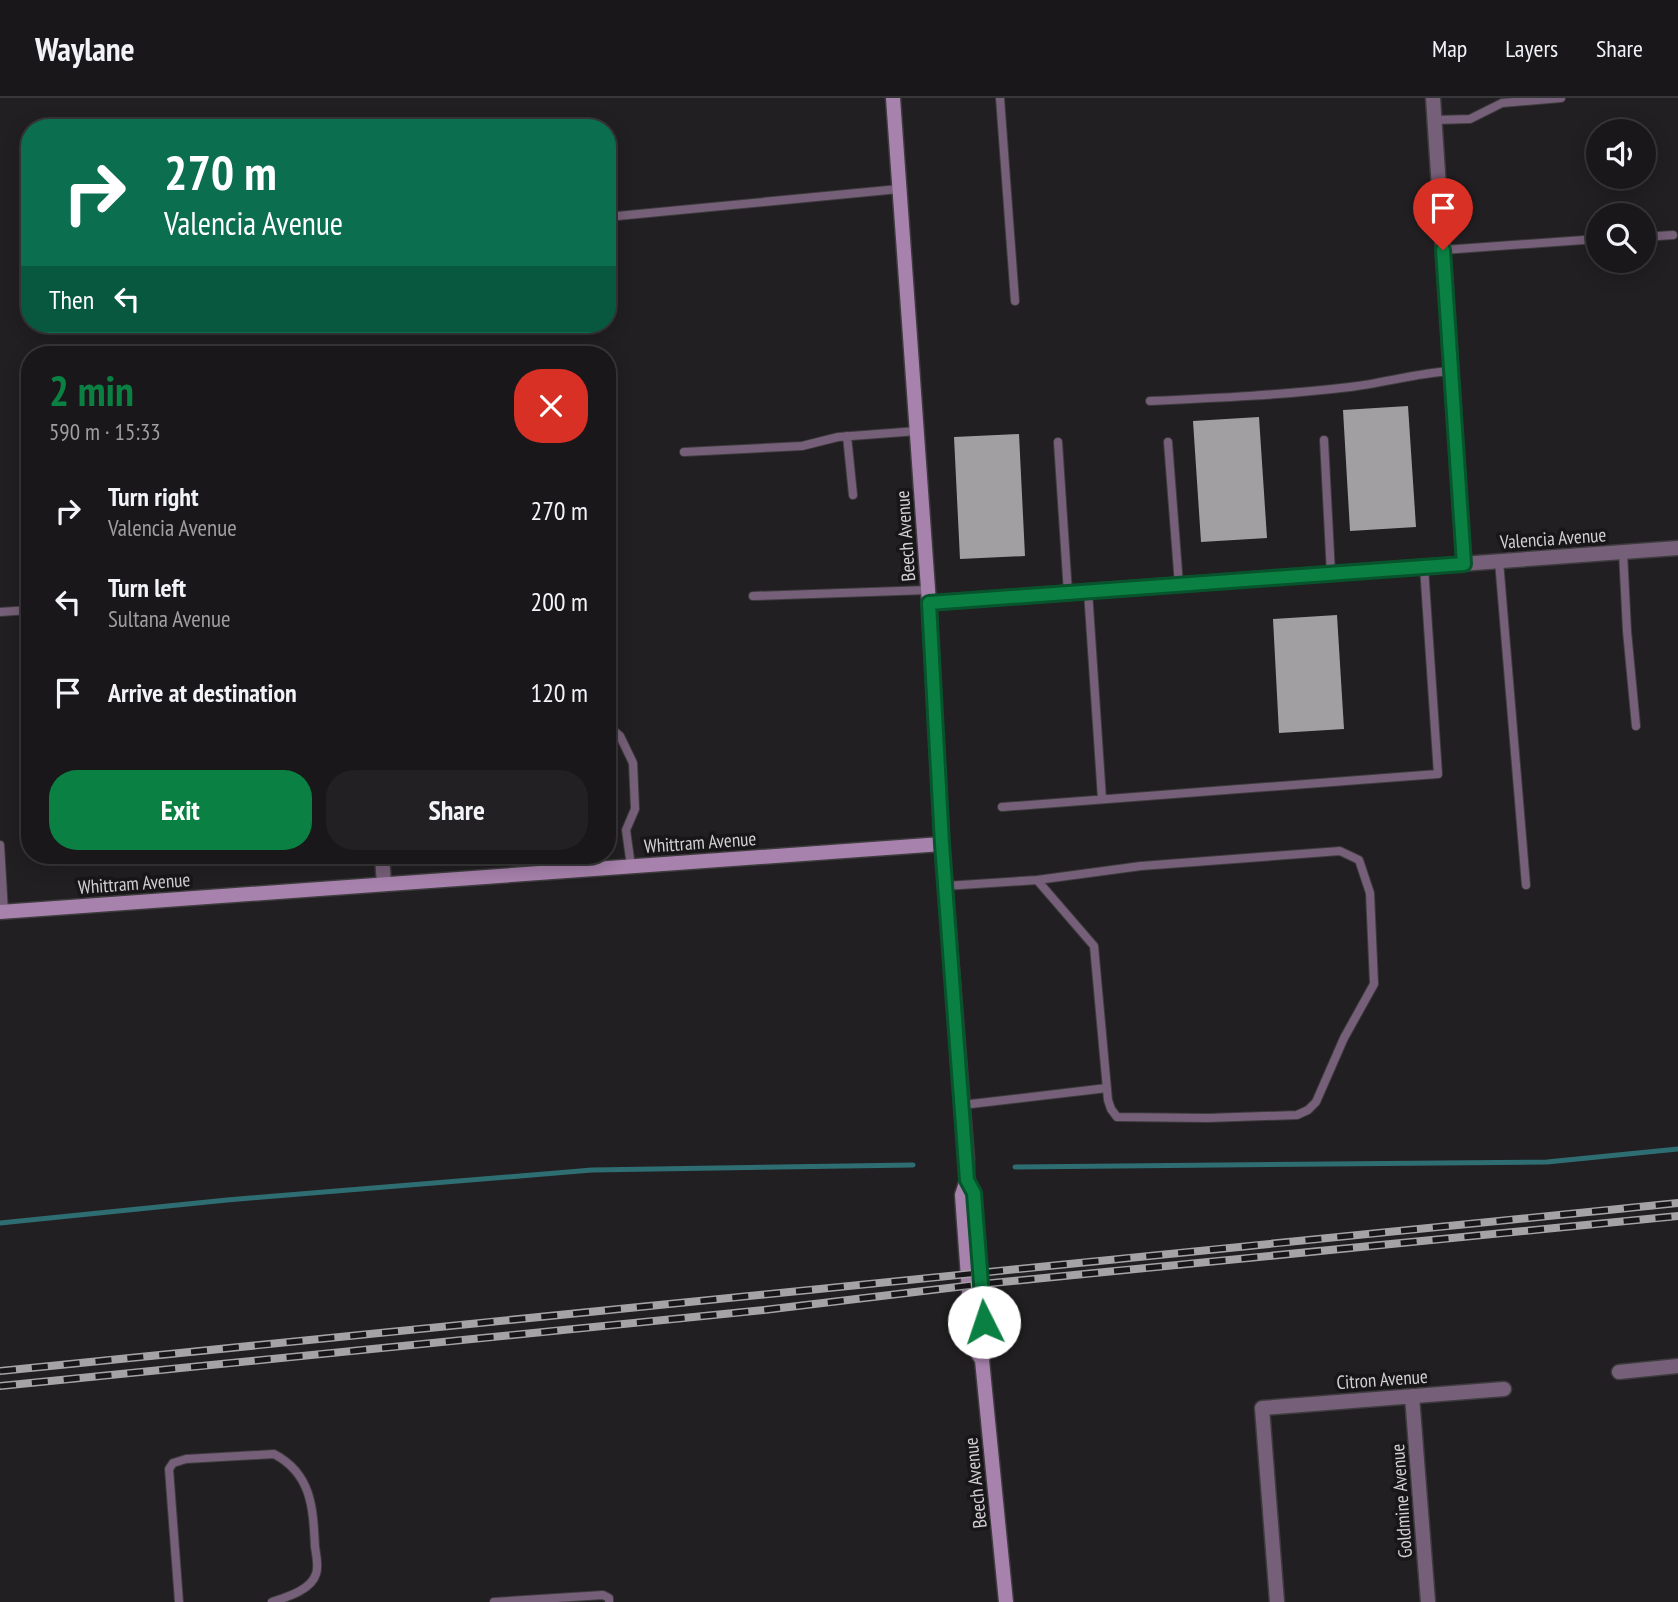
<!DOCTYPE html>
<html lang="en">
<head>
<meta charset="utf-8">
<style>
  body { margin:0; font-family:"PT Sans Narrow",sans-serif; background:#222022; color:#f1f3f6; height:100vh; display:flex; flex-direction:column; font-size:26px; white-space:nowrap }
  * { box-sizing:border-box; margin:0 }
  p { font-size:23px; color:#9f9fa2 }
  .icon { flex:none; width:38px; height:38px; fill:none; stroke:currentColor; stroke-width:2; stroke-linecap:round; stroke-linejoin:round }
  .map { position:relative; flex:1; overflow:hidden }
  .sheet { position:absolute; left:21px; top:248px; width:595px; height:518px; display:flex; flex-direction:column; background:#191719; border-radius:28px; box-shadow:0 4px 18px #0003,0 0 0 2px #373638 }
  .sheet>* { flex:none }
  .guide { position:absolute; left:21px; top:21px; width:595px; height:214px; border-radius:28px; box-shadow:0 4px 18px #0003,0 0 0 2px #373638; background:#0b6e4f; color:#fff; overflow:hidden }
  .fabs { position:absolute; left:1586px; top:21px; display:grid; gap:14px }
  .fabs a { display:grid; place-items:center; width:70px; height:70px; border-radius:50%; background:#191719; box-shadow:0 4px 18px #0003,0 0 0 2px #373638; font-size:35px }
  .pin { position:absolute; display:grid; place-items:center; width:60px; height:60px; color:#fff; margin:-72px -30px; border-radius:50% 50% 50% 0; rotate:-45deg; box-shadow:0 0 7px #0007 }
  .pin .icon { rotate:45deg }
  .me { position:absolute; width:77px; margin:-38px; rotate:356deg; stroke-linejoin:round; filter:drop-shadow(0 0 5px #0008) }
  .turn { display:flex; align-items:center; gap:24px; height:147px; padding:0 28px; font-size:32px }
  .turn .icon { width:91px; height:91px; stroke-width:2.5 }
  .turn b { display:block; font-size:49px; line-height:60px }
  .then { display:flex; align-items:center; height:66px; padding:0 28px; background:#0003; gap:14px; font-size:26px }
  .round { display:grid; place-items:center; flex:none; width:74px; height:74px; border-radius:28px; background:#222022 }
  .overview { display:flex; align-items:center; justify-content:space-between; height:119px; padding:0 28px }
  h1 { font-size:42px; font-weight:800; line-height:52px; color:#0b8043 }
  .cta { display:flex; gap:14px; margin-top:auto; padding:14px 28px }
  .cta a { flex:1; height:80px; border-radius:28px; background:#0b8043; color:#fff; font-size:28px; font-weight:800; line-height:80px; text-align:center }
  .cta a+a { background:#222022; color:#f1f3f6 }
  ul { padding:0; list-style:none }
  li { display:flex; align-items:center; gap:21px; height:91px; padding:0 28px }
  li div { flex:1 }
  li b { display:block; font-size:26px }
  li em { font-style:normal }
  header { display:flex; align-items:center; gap:42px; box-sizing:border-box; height:98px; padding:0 35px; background:#191719; border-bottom:2px solid #373638 }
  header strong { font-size:33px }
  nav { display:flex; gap:38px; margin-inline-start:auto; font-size:24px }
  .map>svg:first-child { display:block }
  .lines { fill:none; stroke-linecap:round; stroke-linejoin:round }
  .stream { stroke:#2e6d72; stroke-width:5 }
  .building { fill:#a29fa2 }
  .lane-casing { stroke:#3d3b3d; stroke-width:10 }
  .street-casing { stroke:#3d3b3d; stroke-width:17 }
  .secondary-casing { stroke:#3d3b3d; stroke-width:17 }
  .lane { stroke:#765f78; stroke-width:8 }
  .street { stroke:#765f78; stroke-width:14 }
  .secondary { stroke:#a782ac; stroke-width:14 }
  .rail-casing { stroke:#a5a3a5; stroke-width:8 }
  .rail { stroke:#181618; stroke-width:5; stroke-dasharray:16; stroke-linecap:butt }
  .route-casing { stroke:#07532c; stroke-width:18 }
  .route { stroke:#0b8043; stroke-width:12 }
  .labels { text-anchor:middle; stroke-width:7; stroke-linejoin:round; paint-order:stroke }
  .street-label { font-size:19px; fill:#d2d0d2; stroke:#181618 }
</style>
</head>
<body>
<header>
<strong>Waylane</strong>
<nav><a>Map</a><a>Layers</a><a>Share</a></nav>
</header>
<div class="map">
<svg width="1678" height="1504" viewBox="0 0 1678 1504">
  <rect width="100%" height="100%" fill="#211f21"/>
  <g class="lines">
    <path class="stream" d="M 1015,1069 L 1547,1064 L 1678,1051
      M 0,1125 L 227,1102 L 592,1072 L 913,1067"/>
  </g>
  <path class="building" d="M 1408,308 L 1416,429 L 1350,433 L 1343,312 Z
    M 1259,319 L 1267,440 L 1201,444 L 1193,323 Z
    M 1019,336 L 1025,458 L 960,461 L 954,339 Z
    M 1337,517 L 1344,631 L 1279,635 L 1273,521 Z"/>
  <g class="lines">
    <defs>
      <path id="lane" d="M 1000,0 L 1015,203
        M 1435,22 L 1470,21 L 1502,5 L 1561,0
        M 607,119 L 899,91
        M 1643,139 L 1673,137
        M 1443,152 L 1598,141
        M 1150,303 C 1217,300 1283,297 1350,289 C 1384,285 1417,275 1451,273
        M 847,338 L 853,397
        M 1324,342 L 1331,476
        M 1058,344 L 1068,495
        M 1168,344 L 1179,487
        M 684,354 L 802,348 L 838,339 L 917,333
        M 1623,454 L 1627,533 L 1636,628
        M 1499,463 L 1526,787
        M 1088,493 L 1102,701
        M 753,498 L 928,492
        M 0,514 L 30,512
        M 607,627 L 620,638 L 633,665 L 635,711 L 626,732 L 631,768
        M 1002,709 L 1438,676 L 1424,469
        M 0,747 L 4,814
        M 945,788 L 1037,782 L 1094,848 L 1108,1002 L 1111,1011 L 1117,1019 L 1208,1020 L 1297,1017 L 1308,1012 L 1316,1004 L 1344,940 L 1374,886 L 1370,795 L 1359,762 L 1340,753 L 1141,768 L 1037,782
        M 962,1007 L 1107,990
        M 179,1504 L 169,1371 L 173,1365 L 186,1361 L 274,1356 C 312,1376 313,1410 315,1449 C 316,1456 319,1468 316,1476 C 311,1492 287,1499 272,1504
        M 494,1504 L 603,1497 L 609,1500 L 609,1504"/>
      <path id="street" d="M 1433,0 L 1464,466
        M 929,505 L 1678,450
        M 382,758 L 384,786
        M 1619,1274 L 1678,1268
        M 1412,1298 L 1428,1504
        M 1277,1504 L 1262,1310 L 1504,1291"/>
      <path id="secondary" d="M 893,0 L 929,505 L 942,746 L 967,1061 L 967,1082 L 962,1097 L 973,1248 L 982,1262
        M 0,814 L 942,746
        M 967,1082 L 974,1095 L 986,1250 L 982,1262 L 1006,1504"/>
    </defs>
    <use href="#lane" class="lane-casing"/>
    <use href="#street" class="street-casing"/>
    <use href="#secondary" class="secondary-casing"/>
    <use href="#lane" class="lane"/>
    <use href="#street" class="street"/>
    <use href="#secondary" class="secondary"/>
    <defs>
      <path id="rail" d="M 0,1273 L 1678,1105
        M 0,1288 L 764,1212 L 982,1186 L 1678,1118"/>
    </defs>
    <use href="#rail" class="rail-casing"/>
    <use href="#rail" class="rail"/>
  </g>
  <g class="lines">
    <defs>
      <path id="route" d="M 984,1224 L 974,1095 L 967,1082 L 942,746 L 929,505 L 1464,466 L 1443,152"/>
    </defs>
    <use href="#route" class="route-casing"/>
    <use href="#route" class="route"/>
  </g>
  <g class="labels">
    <g class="street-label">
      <text transform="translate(905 438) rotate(-94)" y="7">Beech Avenue</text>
      <text transform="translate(1553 440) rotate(-4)" y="7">Valencia Avenue</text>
      <text transform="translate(700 744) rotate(-4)" y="7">Whittram Avenue</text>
      <text transform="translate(134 785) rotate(-4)" y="7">Whittram Avenue</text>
      <text transform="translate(1382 1281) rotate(-4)" y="7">Citron Avenue</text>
      <text transform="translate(975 1385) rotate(-96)" y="7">Beech Avenue</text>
      <text transform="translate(1401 1403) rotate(-94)" y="7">Goldmine Avenue</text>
    </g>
  </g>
</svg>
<div class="fabs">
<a><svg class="icon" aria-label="sound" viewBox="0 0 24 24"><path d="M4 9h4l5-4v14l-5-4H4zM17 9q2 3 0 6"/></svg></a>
<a><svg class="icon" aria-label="search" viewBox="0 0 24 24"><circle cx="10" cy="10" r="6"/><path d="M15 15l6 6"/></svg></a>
</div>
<div class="pin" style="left:1443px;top:152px;background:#d93025"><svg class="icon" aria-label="arrive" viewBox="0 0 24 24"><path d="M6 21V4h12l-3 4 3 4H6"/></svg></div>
<svg class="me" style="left:984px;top:1224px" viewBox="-20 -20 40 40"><circle r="19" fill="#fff"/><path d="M0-13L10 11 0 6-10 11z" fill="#0b8043"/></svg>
<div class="guide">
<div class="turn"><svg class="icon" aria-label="right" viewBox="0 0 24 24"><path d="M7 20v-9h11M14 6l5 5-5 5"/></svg><div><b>270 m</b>Valencia Avenue</div></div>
<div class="then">Then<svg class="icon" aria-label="left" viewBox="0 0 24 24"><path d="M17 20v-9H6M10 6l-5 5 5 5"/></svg></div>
</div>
<section class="sheet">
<div class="overview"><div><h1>2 min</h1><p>590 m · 15:33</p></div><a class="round" style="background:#d93025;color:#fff"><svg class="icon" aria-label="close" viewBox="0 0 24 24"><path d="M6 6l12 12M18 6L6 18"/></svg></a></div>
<ul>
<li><svg class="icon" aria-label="right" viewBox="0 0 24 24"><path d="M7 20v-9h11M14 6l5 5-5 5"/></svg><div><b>Turn right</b><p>Valencia Avenue</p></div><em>270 m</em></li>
<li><svg class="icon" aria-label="left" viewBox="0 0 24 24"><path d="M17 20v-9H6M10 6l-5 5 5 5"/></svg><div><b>Turn left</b><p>Sultana Avenue</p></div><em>200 m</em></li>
<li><svg class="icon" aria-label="arrive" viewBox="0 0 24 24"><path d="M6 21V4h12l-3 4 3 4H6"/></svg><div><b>Arrive at destination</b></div><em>120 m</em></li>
</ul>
<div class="cta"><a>Exit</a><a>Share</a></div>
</section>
</div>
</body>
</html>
